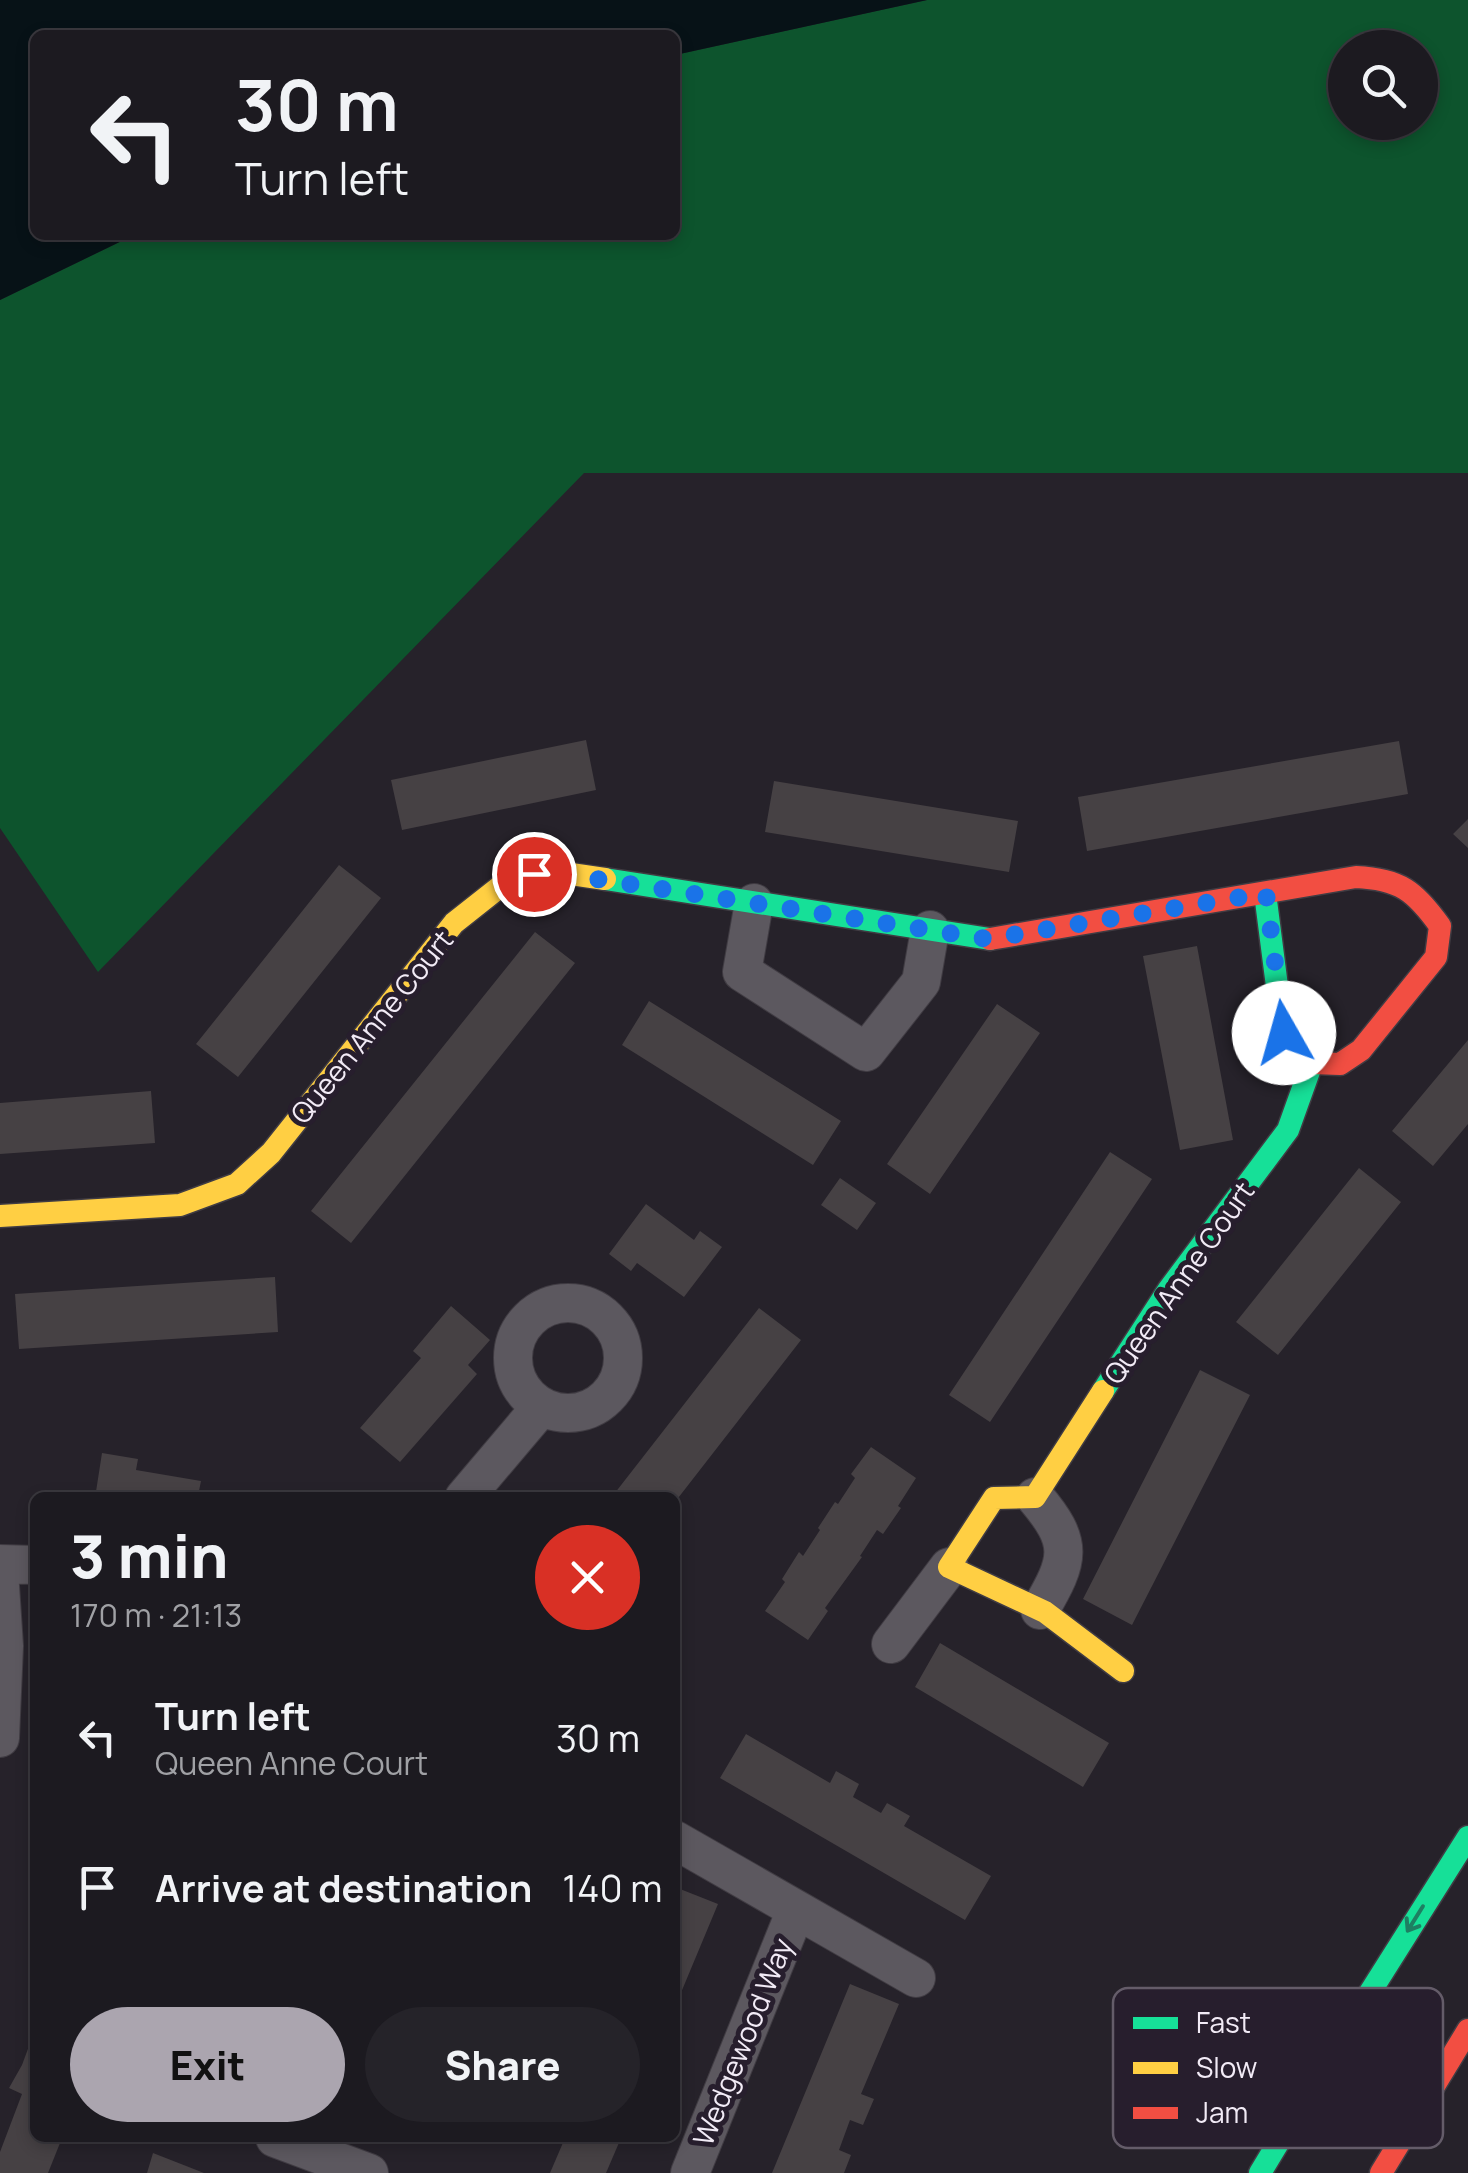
<!DOCTYPE html>
<html lang="en">
<head>
<meta charset="utf-8">
<style>
  body { margin:0; font-family:Manrope,sans-serif; background:#252329; color:#f1f3f6; height:100vh; display:flex; flex-direction:column; font-size:38px; white-space:nowrap }
  * { box-sizing:border-box; margin:0 }
  p { font-size:32px; color:#a0a1a5 }
  .icon { flex:none; width:55px; height:55px; fill:none; stroke:currentColor; stroke-width:2; stroke-linecap:round; stroke-linejoin:round }
  .map { position:relative; flex:1; overflow:hidden }
  .sheet { position:absolute; left:30px; top:1492px; width:650px; height:650px; display:flex; flex-direction:column; background:#1c1a20; border-radius:15px; box-shadow:0 5px 15px #0003,0 0 0 2px #3a383e }
  .sheet>* { flex:none }
  .banner { position:absolute; left:30px; top:30px; width:650px; height:210px; border-radius:15px; box-shadow:0 5px 15px #0003,0 0 0 2px #3a383e; background:#1c1a20; color:#f1f3f6; overflow:hidden }
  .fabs { position:absolute; left:1328px; top:30px; display:grid; gap:20px }
  .fabs a { display:grid; place-items:center; width:110px; height:110px; border-radius:50%; background:#1c1a20; box-shadow:0 5px 15px #0003,0 0 0 2px #3a383e; font-size:50px }
  .pin { position:absolute; display:grid; place-items:center; width:85px; height:85px; color:#fff; margin:-42px; border:5px solid #fff; border-radius:50%; box-shadow:0 2px 10px #0007 }
  .me { position:absolute; width:110px; margin:-55px; rotate:353deg; stroke-linejoin:round; filter:drop-shadow(0 0 8px #0008) }
  .turn { display:flex; align-items:center; gap:35px; height:210px; padding:0 40px; font-size:45px }
  .turn .icon { width:130px; height:130px; stroke-width:2.5 }
  .turn b { display:block; font-size:70px; line-height:85px }
  .round { display:grid; place-items:center; flex:none; width:105px; height:105px; border-radius:52px; background:#252329 }
  .headline { display:flex; align-items:center; justify-content:space-between; height:170px; padding:0 40px }
  h1 { font-size:60px; font-weight:800; line-height:75px }
  .cta { display:flex; gap:20px; margin-top:auto; padding:20px 40px }
  .cta a { flex:1; height:115px; border-radius:60px; background:#aba5af; color:#111; font-size:40px; font-weight:800; line-height:115px; text-align:center }
  .cta a+a { background:#252329; color:#f1f3f6 }
  ul { padding:0; list-style:none }
  li { display:flex; align-items:center; gap:30px; height:150px; padding:0 40px }
  li div { flex:1 }
  li b { display:block; font-size:38px }
  li em { font-style:normal }
  .map>svg:first-child { display:block }
  .forest { fill:#0d542d; fill-rule:evenodd }
  .water { fill:#071217 }
  .building { fill:#464144 }
  .lines { fill:none; stroke-linecap:round; stroke-linejoin:round }
  .street-casing { stroke:#403c43; stroke-width:40 }
  .fast-casing { stroke:#403c43; stroke-width:25 }
  .slow-casing { stroke:#403c43; stroke-width:25 }
  .jam-casing { stroke:#403c43; stroke-width:25 }
  .street { stroke:#5c585f; stroke-width:38 }
  .fast { stroke:#16e098; stroke-width:22 }
  .slow { stroke:#ffcf43; stroke-width:22 }
  .jam { stroke:#f24e42; stroke-width:22 }
  .oneway { stroke:#1e7f62 }
  .route { stroke:#1a73e8; stroke-width:18; stroke-dasharray:0 32.4 }
  .labels { text-anchor:middle; stroke-width:10; stroke-linejoin:round; paint-order:stroke }
  .street-label { font-size:28px; fill:#f2ebf6; stroke:#271e2d }
  .key { fill:#271e2d; stroke:#645c69; stroke-width:2.5 }
  .key-label { font-size:28px; fill:#f2ebf6 }
</style>
</head>
<body>
<div class="map">
<svg width="1468" height="2173" viewBox="0 0 1468 2173">
  <rect width="100%" height="100%" fill="#26222a"/>
  <path class="forest" d="M 927,0 L 1468,0 L 1468,473 L 584,473 L 98,972 L 0,828 L 0,300 L 134,235 L 675,235 L 675,55 ZM 1345,48 L 1420,48 L 1420,122 L 1345,122 Z"/>
  <path class="water" d="M 0,0 L 927,0 L 675,55 L 675,35 L 35,35 L 35,235 L 134,235 L 0,300 Z"/>
  <path class="building" d="M 586,740 L 596,790 L 402,830 L 391,780 Z
    M 1399,741 L 1408,794 L 1087,851 L 1078,797 Z
    M 774,781 L 1018,821 L 1009,872 L 765,832 Z
    M 1468,819 L 1468,848 L 1453,834 Z
    M 339,865 L 381,898 L 238,1077 L 196,1044 Z
    M 535,932 L 575,963 L 351,1243 L 311,1211 Z
    M 1197,946 L 1233,1140 L 1180,1150 L 1143,956 Z
    M 649,1001 L 841,1121 L 813,1165 L 622,1045 Z
    M 997,1004 L 1040,1033 L 930,1194 L 887,1164 Z
    M 1468,1040 L 1468,1124 L 1433,1166 L 1392,1131 Z
    M 151,1091 L 155,1143 L 0,1154 L 0,1103 Z
    M 1110,1152 L 1152,1179 L 990,1422 L 949,1395 Z
    M 1359,1168 L 1401,1202 L 1278,1355 L 1236,1322 Z
    M 840,1178 L 876,1203 L 857,1230 L 821,1205 Z
    M 646,1204 L 694,1240 L 700,1231 L 722,1247 L 684,1297 L 637,1263 L 631,1271 L 609,1254 Z
    M 275,1277 L 278,1332 L 19,1349 L 15,1294 Z
    M 451,1306 L 490,1340 L 468,1365 L 477,1374 L 400,1462 L 360,1428 L 421,1358 L 413,1351 Z
    M 759,1308 L 801,1340 L 675,1502 L 675,1498 L 611,1498 Z
    M 1200,1370 L 1250,1395 L 1132,1625 L 1083,1599 Z
    M 871,1447 L 916,1478 L 898,1506 L 901,1508 L 883,1534 L 877,1530 L 860,1556 L 862,1557 L 825,1608 L 828,1611 L 808,1640 L 765,1611 L 785,1582 L 782,1579 L 799,1552 L 803,1556 L 820,1530 L 818,1528 L 835,1502 L 838,1504 L 855,1478 L 851,1474 Z
    M 102,1453 L 138,1459 L 136,1470 L 201,1481 L 199,1491 L 227,1495 L 227,1498 L 95,1498 Z
    M 940,1643 L 1109,1743 L 1083,1787 L 915,1687 Z
    M 746,1734 L 830,1783 L 836,1771 L 859,1784 L 853,1797 L 881,1813 L 887,1803 L 910,1816 L 904,1826 L 991,1876 L 965,1920 L 720,1778 Z
    M 675,1887 L 718,1904 L 675,2007 Z
    M 850,1984 L 899,2004 L 861,2094 L 874,2099 L 863,2125 L 850,2120 L 839,2150 L 851,2155 L 844,2173 L 772,2173 Z
    M 35,2030 L 35,2138 L 62,2138 L 48,2173 L 0,2173 L 0,2152 L 22,2094 L 9,2088 L 22,2065 Z
    M 565,2138 L 621,2138 L 606,2173 L 550,2173 Z
    M 153,2153 L 204,2173 L 147,2173 Z"/>
  <g class="lines">
    <defs>
      <path id="street" d="M 754,903 L 742,972 L 866,1052 L 921,982 L 930,930
        M513 1358a55 55 0 1 1 110 0a55 55 0 1 1-110 0Z
        M 1035,1497 C 1074,1543 1070,1559 1040,1610
        M 464,1498 L 541,1407
        M 0,1564 L 35,1565
        M 0,1586 L 4,1646 L 0,1738
        M 891,1644 L 949,1567
        M 675,1840 L 916,1978
        M 275,2138 L 369,2173
        M 690,2173 L 796,1910"/>
      <path id="fast" d="M 605,879 L 990,939
        M 1265,893 L 1283,1033 L 1288,1041
        M 1103,1391 L 1169,1289 L 1288,1130 L 1312,1063
        M 1260,2173 L 1345,2032 L 1468,1837"/>
      <path id="slow" d="M 0,1216 L 180,1205 L 237,1184 L 271,1153 L 454,923 L 506,882 L 534,874 L 564,873 L 605,879
        M 1103,1391 L 1035,1497 L 994,1498 L 949,1567 L 1045,1612 L 1123,1671"/>
      <path id="jam" d="M 990,939 L 1356,877 C 1400,879 1415,891 1440,926 L 1436,957 L 1361,1050 L 1340,1064 L 1312,1063 L 1294,1052 L 1288,1041
        M 1381,2173 L 1468,2030"/>
    </defs>
    <use href="#street" class="street-casing"/>
    <use href="#fast" class="fast-casing"/>
    <use href="#slow" class="slow-casing"/>
    <use href="#jam" class="jam-casing"/>
    <use href="#street" class="street"/>
    <use href="#fast" class="fast"/>
    <use href="#slow" class="slow"/>
    <use href="#jam" class="jam"/>
  </g>
  <defs><path id="oneway-shaft" d="M-6 0H5M1.5-3L5.5 0L1.5 3" fill="none" stroke-width="1.6" stroke-linecap="round" stroke-linejoin="round" transform="scale(2.5)"/></defs>
  <use class="oneway" href="#oneway-shaft" transform="translate(1415 1919) rotate(122)"/>
  <g class="lines">
    <path class="route" d="M 534,874 L 564,874 L 988,939 L 1266,893 L 1284,1033"/>
  </g>
  <g class="labels">
    <g class="street-label">
      <text transform="translate(372 1027) rotate(-51)" y="10">Queen Anne Court</text>
      <text transform="translate(1179 1283) rotate(-55)" y="10">Queen Anne Court</text>
      <text transform="translate(743 2042) rotate(-68)" y="10">Wedgewood Way</text>
    </g>
  </g>
  <rect x="1113" y="1988" width="330" height="160" rx="15" class="key"/>
  <rect x="1133" y="2017" width="45" height="12" fill="#16e098"/>
  <rect x="1133" y="2062" width="45" height="12" fill="#ffcf43"/>
  <rect x="1133" y="2107" width="45" height="12" fill="#f24e42"/>
  <g class="key-label">
    <text x="1196" y="2033">Fast</text>
    <text x="1196" y="2078">Slow</text>
    <text x="1196" y="2123">Jam</text>
  </g>
</svg>
<div class="fabs">
<a><svg class="icon" aria-label="search" viewBox="0 0 24 24"><circle cx="10" cy="10" r="6"/><path d="M15 15l6 6"/></svg></a>
</div>
<div class="pin" style="left:534px;top:874px;background:#d93025"><svg class="icon" aria-label="arrive" viewBox="0 0 24 24"><path d="M6 21V4h12l-3 4 3 4H6"/></svg></div>
<svg class="me" style="left:1284px;top:1033px" viewBox="-20 -20 40 40"><circle r="19" fill="#fff"/><path d="M0-13L10 11 0 6-10 11z" fill="#1a73e8"/></svg>
<div class="banner">
<div class="turn"><svg class="icon" aria-label="left" viewBox="0 0 24 24"><path d="M17 20v-9H6M10 6l-5 5 5 5"/></svg><div><b>30 m</b>Turn left</div></div>
</div>
<section class="sheet">
<div class="headline"><div><h1>3 min</h1><p>170 m · 21:13</p></div><a class="round" style="background:#d93025;color:#fff"><svg class="icon" aria-label="close" viewBox="0 0 24 24"><path d="M6 6l12 12M18 6L6 18"/></svg></a></div>
<ul>
<li><svg class="icon" aria-label="left" viewBox="0 0 24 24"><path d="M17 20v-9H6M10 6l-5 5 5 5"/></svg><div><b>Turn left</b><p>Queen Anne Court</p></div><em>30 m</em></li>
<li><svg class="icon" aria-label="arrive" viewBox="0 0 24 24"><path d="M6 21V4h12l-3 4 3 4H6"/></svg><div><b>Arrive at destination</b></div><em>140 m</em></li>
</ul>
<div class="cta"><a>Exit</a><a>Share</a></div>
</section>
</div>
</body>
</html>
